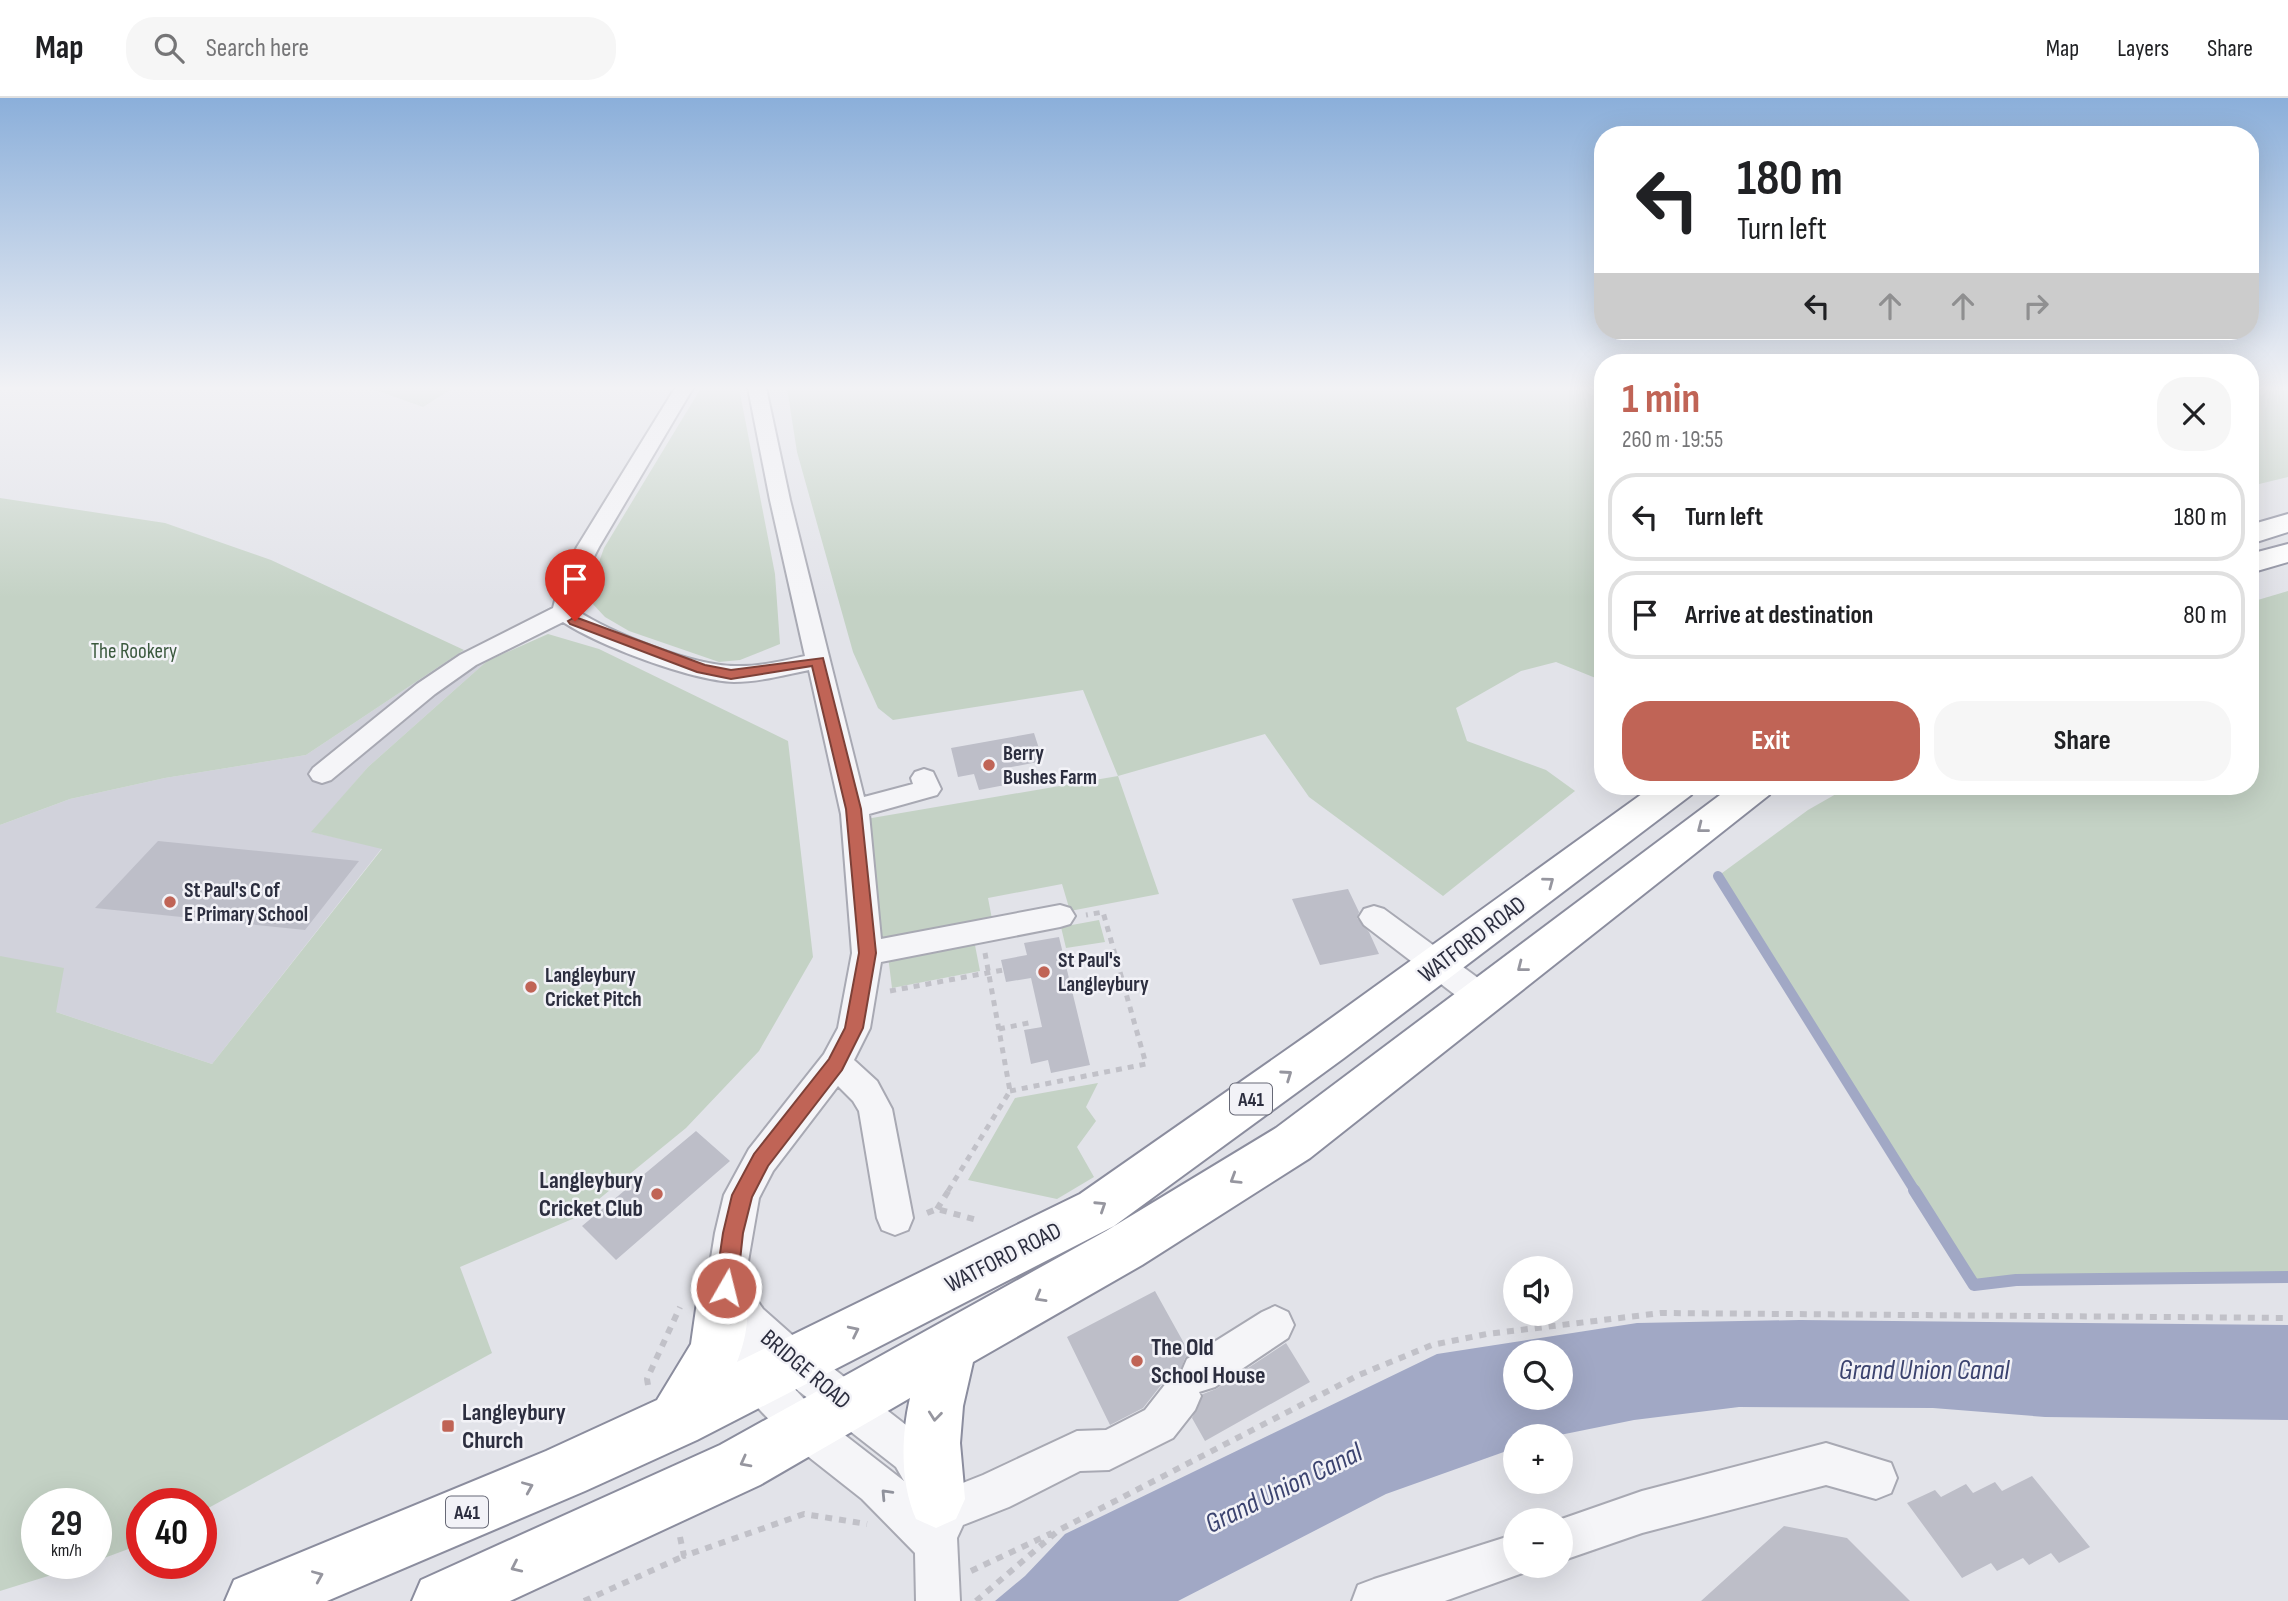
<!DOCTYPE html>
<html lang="en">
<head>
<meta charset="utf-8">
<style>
  body { margin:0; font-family:"Sofia Sans Condensed",sans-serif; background:#f6f6f6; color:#202124; height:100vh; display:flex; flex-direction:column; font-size:26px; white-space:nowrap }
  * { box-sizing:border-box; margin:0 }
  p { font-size:23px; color:#757577 }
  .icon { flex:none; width:38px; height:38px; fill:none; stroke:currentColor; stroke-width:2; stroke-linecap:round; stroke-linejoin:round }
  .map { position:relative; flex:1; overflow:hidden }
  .sheet { position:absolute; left:1594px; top:256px; width:665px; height:441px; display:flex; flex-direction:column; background:#fff; border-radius:28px; box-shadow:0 7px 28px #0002 }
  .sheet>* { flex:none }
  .top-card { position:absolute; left:1594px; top:28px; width:665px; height:214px; border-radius:28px; box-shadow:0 7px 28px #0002; background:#fff; color:#202124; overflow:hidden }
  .fabs { position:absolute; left:1503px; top:1158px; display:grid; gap:14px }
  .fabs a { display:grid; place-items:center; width:70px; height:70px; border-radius:50%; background:#fff; box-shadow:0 7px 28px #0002; font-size:35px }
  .speed { position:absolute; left:21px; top:1390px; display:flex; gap:14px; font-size:35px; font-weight:700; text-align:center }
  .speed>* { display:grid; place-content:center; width:91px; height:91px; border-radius:50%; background:#fff; box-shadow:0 7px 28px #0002; line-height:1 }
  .speed small { font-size:18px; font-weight:400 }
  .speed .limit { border:10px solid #d22; background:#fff; color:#111 }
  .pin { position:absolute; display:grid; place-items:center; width:60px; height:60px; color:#fff; margin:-72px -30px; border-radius:50% 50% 50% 0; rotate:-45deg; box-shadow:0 0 7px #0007 }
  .pin .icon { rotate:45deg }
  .me { position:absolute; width:77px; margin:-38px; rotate:8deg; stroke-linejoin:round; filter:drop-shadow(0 0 5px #0008) }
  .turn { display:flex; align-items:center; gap:24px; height:147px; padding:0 28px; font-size:32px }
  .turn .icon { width:91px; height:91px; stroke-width:2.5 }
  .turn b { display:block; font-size:49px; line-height:60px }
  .lanes { display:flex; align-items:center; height:66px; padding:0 28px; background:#0003; justify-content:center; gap:35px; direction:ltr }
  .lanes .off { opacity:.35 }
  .round { display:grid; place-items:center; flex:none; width:74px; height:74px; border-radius:28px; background:#f6f6f6 }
  .headline { display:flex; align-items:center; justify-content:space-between; height:119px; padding:0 28px }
  h1 { font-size:42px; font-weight:700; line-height:52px; color:#c06456 }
  .primary-button { display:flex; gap:14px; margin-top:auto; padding:14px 28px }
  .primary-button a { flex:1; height:80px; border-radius:28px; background:#c06456; color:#fff; font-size:28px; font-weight:700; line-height:80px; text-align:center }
  .primary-button a+a { background:#f6f6f6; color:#202124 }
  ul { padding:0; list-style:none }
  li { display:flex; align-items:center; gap:21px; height:88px; margin:0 14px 10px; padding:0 14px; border:4px solid #e0e0e0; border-radius:28px }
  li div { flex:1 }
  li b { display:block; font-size:26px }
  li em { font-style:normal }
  header { display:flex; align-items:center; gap:42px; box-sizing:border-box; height:98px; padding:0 35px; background:#fff; border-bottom:2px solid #e0e0e0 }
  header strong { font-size:33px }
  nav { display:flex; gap:38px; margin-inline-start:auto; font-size:24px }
  .search { width:490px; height:63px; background:#f6f6f6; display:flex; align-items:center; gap:18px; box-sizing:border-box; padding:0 24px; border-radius:28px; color:#757577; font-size:26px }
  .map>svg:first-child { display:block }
  .built { fill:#d1d2db }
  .green { fill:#c4d2c5 }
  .water { fill:#a1a8c5; fill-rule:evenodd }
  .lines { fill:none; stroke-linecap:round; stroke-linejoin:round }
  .stream-far1 { stroke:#a1a8c5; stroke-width:10 }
  .stream { stroke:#a1a8c5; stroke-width:12 }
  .building { fill:#bdbec8 }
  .minor-casing { stroke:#a8a9b3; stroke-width:4 }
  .highway-casing { stroke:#8b8d9e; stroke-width:4 }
  .path-far1 { stroke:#c1c1c8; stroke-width:5; stroke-dasharray:6 6; stroke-linecap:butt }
  .path { stroke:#c1c1c8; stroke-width:6; stroke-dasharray:7 7; stroke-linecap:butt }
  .minor { fill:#f5f5f8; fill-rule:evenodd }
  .highway { fill:#fff; fill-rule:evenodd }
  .oneway { stroke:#96969f }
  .oneway2 { stroke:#90929c }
  .route { fill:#c06456; stroke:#7d4138; stroke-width:2 }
  .poi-dot { fill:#c06456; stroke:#f2f2f7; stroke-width:2.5 }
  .labels { text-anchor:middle; stroke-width:5; stroke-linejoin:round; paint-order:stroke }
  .shield { fill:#f2f2f7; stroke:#676976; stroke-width:2 }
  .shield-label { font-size:19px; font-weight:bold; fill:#2c2e3f }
  .park-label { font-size:21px; fill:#3b593e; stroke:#f2f2f7 }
  .poi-label { font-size:21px; font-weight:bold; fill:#2c2e3f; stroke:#f2f2f7; text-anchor:start }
  .near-street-label { font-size:24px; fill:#2c2e3f; stroke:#f2f2f7 }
  .near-poi-label { font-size:24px; font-weight:bold; fill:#2c2e3f; stroke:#f2f2f7; text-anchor:start }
  .near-water-label { font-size:28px; font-style:italic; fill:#3b436f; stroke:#f2f2f7 }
</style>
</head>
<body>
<header>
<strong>Map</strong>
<div class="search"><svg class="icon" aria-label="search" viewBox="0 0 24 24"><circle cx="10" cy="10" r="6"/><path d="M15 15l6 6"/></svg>Search here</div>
<nav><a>Map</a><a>Layers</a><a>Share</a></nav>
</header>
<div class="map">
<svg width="2288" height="1503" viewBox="0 0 2288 1503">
  <rect width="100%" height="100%" fill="#e2e3e9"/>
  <path class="built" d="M 464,552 L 487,563 L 368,669 L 312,734 L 382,750 L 212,966 L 56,914 L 0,858 L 0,727 L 70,701 L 165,680 L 306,657 Z"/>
  <path class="green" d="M 370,290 L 453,290 L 423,309 Z
    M 701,290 L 739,290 L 775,476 L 780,546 L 740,562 L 719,564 L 629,533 L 605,519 L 590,503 L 594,478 L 604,450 Z
    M 787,290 L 1603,290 L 1603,583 L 1556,564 L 1521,573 L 1456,610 L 1467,643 L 1546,672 L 1575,693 L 1443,798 L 1309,699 L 1265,636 L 1118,678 L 1159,796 L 1070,813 L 1062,786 L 988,800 L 992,821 L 882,842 L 866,721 L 1118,678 L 1083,592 L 893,622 L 878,610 L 853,554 L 797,354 Z
    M 2251,290 L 2288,290 L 2288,379 L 2251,388 Z
    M 0,400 L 165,425 L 271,462 L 464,552 L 306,657 L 165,680 L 70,701 L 0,727 Z
    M 2288,493 L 2288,1179 L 2016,1182 L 1974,1187 L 1718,778 L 1808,712 L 1850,688 L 2250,688 L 2251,504 Z
    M 548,536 L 599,551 L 788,643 L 813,859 L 759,953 L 686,1030 L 577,1119 L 460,1169 L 492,1255 L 201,1414 L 201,1405 L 142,1405 L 142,1446 L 96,1463 L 96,1405 L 37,1405 L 37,1465 L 90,1465 L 0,1493 L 0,858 L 64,870 L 56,914 L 212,966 L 382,751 L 311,734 L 368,669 L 487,563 Z
    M 1099,822 L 1105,844 L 1066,850 L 1061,829 Z
    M 974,842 L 980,873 L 892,890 L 888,858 Z
    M 1098,985 L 1086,1009 L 1096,1023 L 1077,1049 L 1094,1079 L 1057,1101 L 968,1082 L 1015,1000 Z"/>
  <path class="water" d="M 1800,1222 L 2288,1227 L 2288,1322 L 2045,1319 L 1933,1310 L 1739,1309 L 1634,1322 L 1550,1339 L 1516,1339 L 1515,1350 L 1386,1396 L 1178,1503 L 995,1503 L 1025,1478 L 1065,1436 L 1437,1256 L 1637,1225 ZM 1516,1255 L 1561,1255 L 1561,1300 L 1516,1300 Z"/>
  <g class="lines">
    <path class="stream-far1" d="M 1718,778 L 1915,1093"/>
    <path class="stream" d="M 1914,1092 L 1974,1187 L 2016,1182 L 2288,1179"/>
  </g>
  <path class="building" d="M 1034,635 L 1043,663 L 1001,671 L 1005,687 L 979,692 L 974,676 L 958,679 L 951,650 Z
    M 158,743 L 359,763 L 305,832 L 95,810 Z
    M 1348,791 L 1359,814 L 1357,820 L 1369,834 L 1379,856 L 1320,867 L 1292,801 Z
    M 1059,839 L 1090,967 L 1051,975 L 1048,962 L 1031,966 L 1024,932 L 1042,929 L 1031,880 L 1006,884 L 1001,862 L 1027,857 L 1024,845 Z
    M 696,1033 L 730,1063 L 616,1162 L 582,1128 Z
    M 1155,1193 L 1190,1256 L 1185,1260 L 1179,1277 L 1165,1282 L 1143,1310 L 1110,1327 L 1067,1239 Z
    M 1286,1245 L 1310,1284 L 1205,1343 L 1192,1320 L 1203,1296 L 1216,1291 Z
    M 2032,1378 L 2090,1449 L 2059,1465 L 2051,1455 L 2029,1467 L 2023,1460 L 1997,1473 L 1991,1465 L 1962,1480 L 1907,1405 L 1935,1392 L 1941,1399 L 1966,1386 L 1973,1395 L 1995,1384 L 2002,1393 Z
    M 1784,1428 L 1847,1440 L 1910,1503 L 1701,1503 Z"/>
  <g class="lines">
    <defs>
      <path id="minor" d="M 675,290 L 693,290 L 599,449 L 583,480 L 576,512 C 611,535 693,568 735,568 C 759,569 782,563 805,558 L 770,402 L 748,290 L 766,290 L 790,402 L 864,699 L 913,686 L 911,680 L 915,674 L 924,671 L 933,674 L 941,691 L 937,697 L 869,716 L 881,841 L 1060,807 L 1070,810 L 1075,818 L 1070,826 L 1060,829 L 881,864 L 870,930 L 854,962 L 877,983 L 892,1011 L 913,1120 L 908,1132 L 895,1137 L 882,1132 L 877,1120 L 859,1013 L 853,1003 L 838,988 L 773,1073 L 759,1100 L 746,1175 L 754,1198 L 763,1211 L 807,1250 L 924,1341 L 946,1380 L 940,1394 L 983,1377 L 1077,1333 L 1106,1332 L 1145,1312 L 1167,1284 L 1183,1279 L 1181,1275 L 1187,1261 L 1262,1214 L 1275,1208 L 1288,1214 L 1294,1227 L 1288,1240 L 1215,1289 L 1199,1294 L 1201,1298 L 1195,1312 L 1173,1340 L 1109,1372 L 1080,1373 L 1009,1409 L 963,1427 L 957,1440 L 960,1503 L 916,1503 L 915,1455 L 862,1401 L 791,1345 L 745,1296 L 714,1244 L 709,1231 L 704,1204 L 715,1135 L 724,1097 L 749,1051 L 824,956 L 838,930 L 852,855 L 841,716 L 809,572 C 784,577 759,584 734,584 C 690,582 600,548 563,524 L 476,567 L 435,596 L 331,682 L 322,685 L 313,682 L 309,676 L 313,670 L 417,586 L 460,557 L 553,510 L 561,480 L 577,449 ZM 791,1287 L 896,1369 L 904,1383 L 819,1317 ZM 933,1397 L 927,1407 L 918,1398 L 925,1401 Z
        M 1374,808 L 1384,811 L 1493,891 L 1498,900 L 1493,909 L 1482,912 L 1471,909 L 1364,827 L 1359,819 L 1364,811 Z
        M 1826,1345 L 1891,1365 L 1897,1380 L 1891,1395 L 1876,1401 L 1826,1387 L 1642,1435 L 1561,1463 L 1561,1423 L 1556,1423 L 1642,1393 Z
        M 1516,1436 L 1516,1468 L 1533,1468 L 1531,1472 L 1445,1503 L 1352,1503 L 1358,1487 L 1374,1481 Z"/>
      <path id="highway" d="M 2288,416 L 2288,434 L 2250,446 L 2250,427 Z
        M 2288,446 L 2288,464 L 2250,475 L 2250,456 Z
        M 1653,688 L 1696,688 L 1691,697 L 1344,960 L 1114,1128 L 697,1342 L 585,1393 L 327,1503 L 225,1503 L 234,1482 L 546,1353 L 657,1302 L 691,1246 L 697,1204 L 705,1186 L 723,1179 L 741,1186 C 752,1211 747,1238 737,1264 L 1080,1096 L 1312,934 Z
        M 1732,688 L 1774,688 L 1769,697 L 1310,1060 L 1142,1167 L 973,1264 L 963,1308 L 960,1345 L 965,1401 L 956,1421 L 936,1430 L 916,1421 C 900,1385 901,1339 910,1300 L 760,1387 L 510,1503 L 412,1503 L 421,1482 L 720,1347 L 1106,1133 L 1276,1030 Z"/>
    </defs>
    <use href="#minor" class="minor-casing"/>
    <use href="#highway" class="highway-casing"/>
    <path class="path-far1" d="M 890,893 L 1003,872
      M 999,931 L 1033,924
      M 1010,993 L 1146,966 L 1103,814 L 1086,817
      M 948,1093 L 1010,993 L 985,855"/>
    <path class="path" d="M 937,1111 L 949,1092
      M 927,1115 L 937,1111 L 977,1122
      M 648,1287 L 647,1281 L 680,1209
      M 680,1439 L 684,1458 L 804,1416 L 867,1426
      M 971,1473 L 1052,1435
      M 584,1503 L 684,1458
      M 976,1503 L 1059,1432 L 1359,1277 L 1432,1247 L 1487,1236 L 1661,1215 L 2288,1220"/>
    <use href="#minor" class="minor"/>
    <use href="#highway" class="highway"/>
  </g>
  <defs><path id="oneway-chevron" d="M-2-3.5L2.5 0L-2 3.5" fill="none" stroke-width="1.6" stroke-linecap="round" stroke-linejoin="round" transform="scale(1.75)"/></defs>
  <g class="oneway">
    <use href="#oneway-chevron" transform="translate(1702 730) rotate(142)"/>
    <use href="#oneway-chevron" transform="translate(1549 784) rotate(-37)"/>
    <use href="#oneway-chevron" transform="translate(1522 869) rotate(142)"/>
    <use href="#oneway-chevron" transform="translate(1287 977) rotate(-35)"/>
    <use href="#oneway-chevron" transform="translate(1235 1081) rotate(148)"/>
    <use href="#oneway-chevron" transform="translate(1101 1108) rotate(-33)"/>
    <use href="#oneway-chevron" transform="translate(1040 1199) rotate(150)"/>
    <use href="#oneway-chevron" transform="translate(854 1233) rotate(-26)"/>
    <use href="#oneway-chevron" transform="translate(935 1318) rotate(96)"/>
    <use href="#oneway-chevron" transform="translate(745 1364) rotate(152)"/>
    <use href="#oneway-chevron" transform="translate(528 1389) rotate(-23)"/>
    <use href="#oneway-chevron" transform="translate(516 1469) rotate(155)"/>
    <use href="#oneway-chevron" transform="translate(318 1478) rotate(-23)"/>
  </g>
  <use class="oneway2" href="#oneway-chevron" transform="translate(886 1396) rotate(-133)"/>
  <linearGradient id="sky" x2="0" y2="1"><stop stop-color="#8bafda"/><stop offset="0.58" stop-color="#f2f2f5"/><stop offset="1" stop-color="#f2f2f5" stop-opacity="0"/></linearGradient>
  <rect width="2288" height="500" fill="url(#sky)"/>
  <path class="route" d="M 575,519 L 705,567 L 731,572 L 823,560 L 861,711 L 876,855 L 863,930 L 842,972 L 768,1068 L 752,1099 L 743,1135 L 737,1190 L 734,1197 L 726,1200 L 719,1197 L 715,1190 L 723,1135 L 732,1097 L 754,1056 L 829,961 L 845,930 L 859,855 L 846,711 L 812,568 L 731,581 L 697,574 L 570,526 L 568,523 Z"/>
  <g class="poi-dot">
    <circle cx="989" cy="667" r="7"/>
    <circle cx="170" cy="804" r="7"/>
    <circle cx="1044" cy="874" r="7"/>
    <circle cx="531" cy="889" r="7"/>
    <circle cx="657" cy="1096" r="7"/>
    <circle cx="1137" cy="1263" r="7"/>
    <rect x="441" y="1321" width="14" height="14" rx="3.5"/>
  </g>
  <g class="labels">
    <g class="shield">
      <rect x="1230" y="985.5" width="42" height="31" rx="5"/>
      <rect x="446" y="1398.5" width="42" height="31" rx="5"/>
    </g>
    <g class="shield-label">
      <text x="1251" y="1008">A41</text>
      <text x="467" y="1421">A41</text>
    </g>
    <g class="park-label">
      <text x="134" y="560">The Rookery</text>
    </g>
    <g class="poi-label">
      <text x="1003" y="662">Berry<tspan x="1003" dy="24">Bushes Farm</tspan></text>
      <text x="184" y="799">St Paul's C of<tspan x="184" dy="24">E Primary School</tspan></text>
      <text x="1058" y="869">St Paul's<tspan x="1058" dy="24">Langleybury</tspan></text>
      <text x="545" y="884">Langleybury<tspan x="545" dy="24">Cricket Pitch</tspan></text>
    </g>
    <g class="near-street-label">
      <text transform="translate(1472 841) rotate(-37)" y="8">WATFORD ROAD</text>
      <text transform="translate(1003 1159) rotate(-27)" y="8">WATFORD ROAD</text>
      <text transform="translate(806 1271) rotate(40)" y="8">BRIDGE ROAD</text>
    </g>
    <g class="near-poi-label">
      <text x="643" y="1090" text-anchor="end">Langleybury<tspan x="643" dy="28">Cricket Club</tspan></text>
      <text x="1151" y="1257">The Old<tspan x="1151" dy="28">School House</tspan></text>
      <text x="462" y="1322">Langleybury<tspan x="462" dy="28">Church</tspan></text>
    </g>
    <g class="near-water-label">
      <text x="1924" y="1281">Grand Union Canal</text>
      <text transform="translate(1283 1389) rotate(-26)" y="10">Grand Union Canal</text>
    </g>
  </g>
</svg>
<div class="fabs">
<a><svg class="icon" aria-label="sound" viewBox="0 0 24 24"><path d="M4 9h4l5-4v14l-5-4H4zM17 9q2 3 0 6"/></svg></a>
<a><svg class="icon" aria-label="search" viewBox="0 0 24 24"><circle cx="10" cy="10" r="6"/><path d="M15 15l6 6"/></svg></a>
<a>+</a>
<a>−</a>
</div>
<div class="speed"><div>29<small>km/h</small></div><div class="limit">40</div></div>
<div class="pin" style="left:575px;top:523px;background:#d93025"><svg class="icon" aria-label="arrive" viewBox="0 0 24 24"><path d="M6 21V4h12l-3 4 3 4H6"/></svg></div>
<svg class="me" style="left:726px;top:1190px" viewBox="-20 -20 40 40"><circle r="17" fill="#c06456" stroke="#fff" stroke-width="3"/><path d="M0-11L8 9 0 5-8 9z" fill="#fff"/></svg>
<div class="top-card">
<div class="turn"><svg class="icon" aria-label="left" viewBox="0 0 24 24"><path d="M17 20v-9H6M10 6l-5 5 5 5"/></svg><div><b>180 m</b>Turn left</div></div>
<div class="lanes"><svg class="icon" aria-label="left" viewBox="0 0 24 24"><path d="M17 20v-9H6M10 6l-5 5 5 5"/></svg><svg class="icon off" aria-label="ahead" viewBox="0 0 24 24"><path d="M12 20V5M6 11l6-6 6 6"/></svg><svg class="icon off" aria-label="ahead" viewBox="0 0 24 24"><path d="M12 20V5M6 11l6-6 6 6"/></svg><svg class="icon off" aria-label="right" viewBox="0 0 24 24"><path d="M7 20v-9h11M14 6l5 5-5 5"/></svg></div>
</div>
<section class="sheet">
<div class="headline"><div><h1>1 min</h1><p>260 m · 19:55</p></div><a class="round"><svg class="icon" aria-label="close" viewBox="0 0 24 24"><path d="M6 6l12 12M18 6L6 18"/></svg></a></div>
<ul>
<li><svg class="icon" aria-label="left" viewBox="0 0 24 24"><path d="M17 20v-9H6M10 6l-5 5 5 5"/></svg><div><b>Turn left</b></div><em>180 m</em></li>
<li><svg class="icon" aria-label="arrive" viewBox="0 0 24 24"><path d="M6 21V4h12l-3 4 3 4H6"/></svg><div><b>Arrive at destination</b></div><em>80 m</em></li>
</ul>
<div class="primary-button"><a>Exit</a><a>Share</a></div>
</section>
</div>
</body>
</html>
